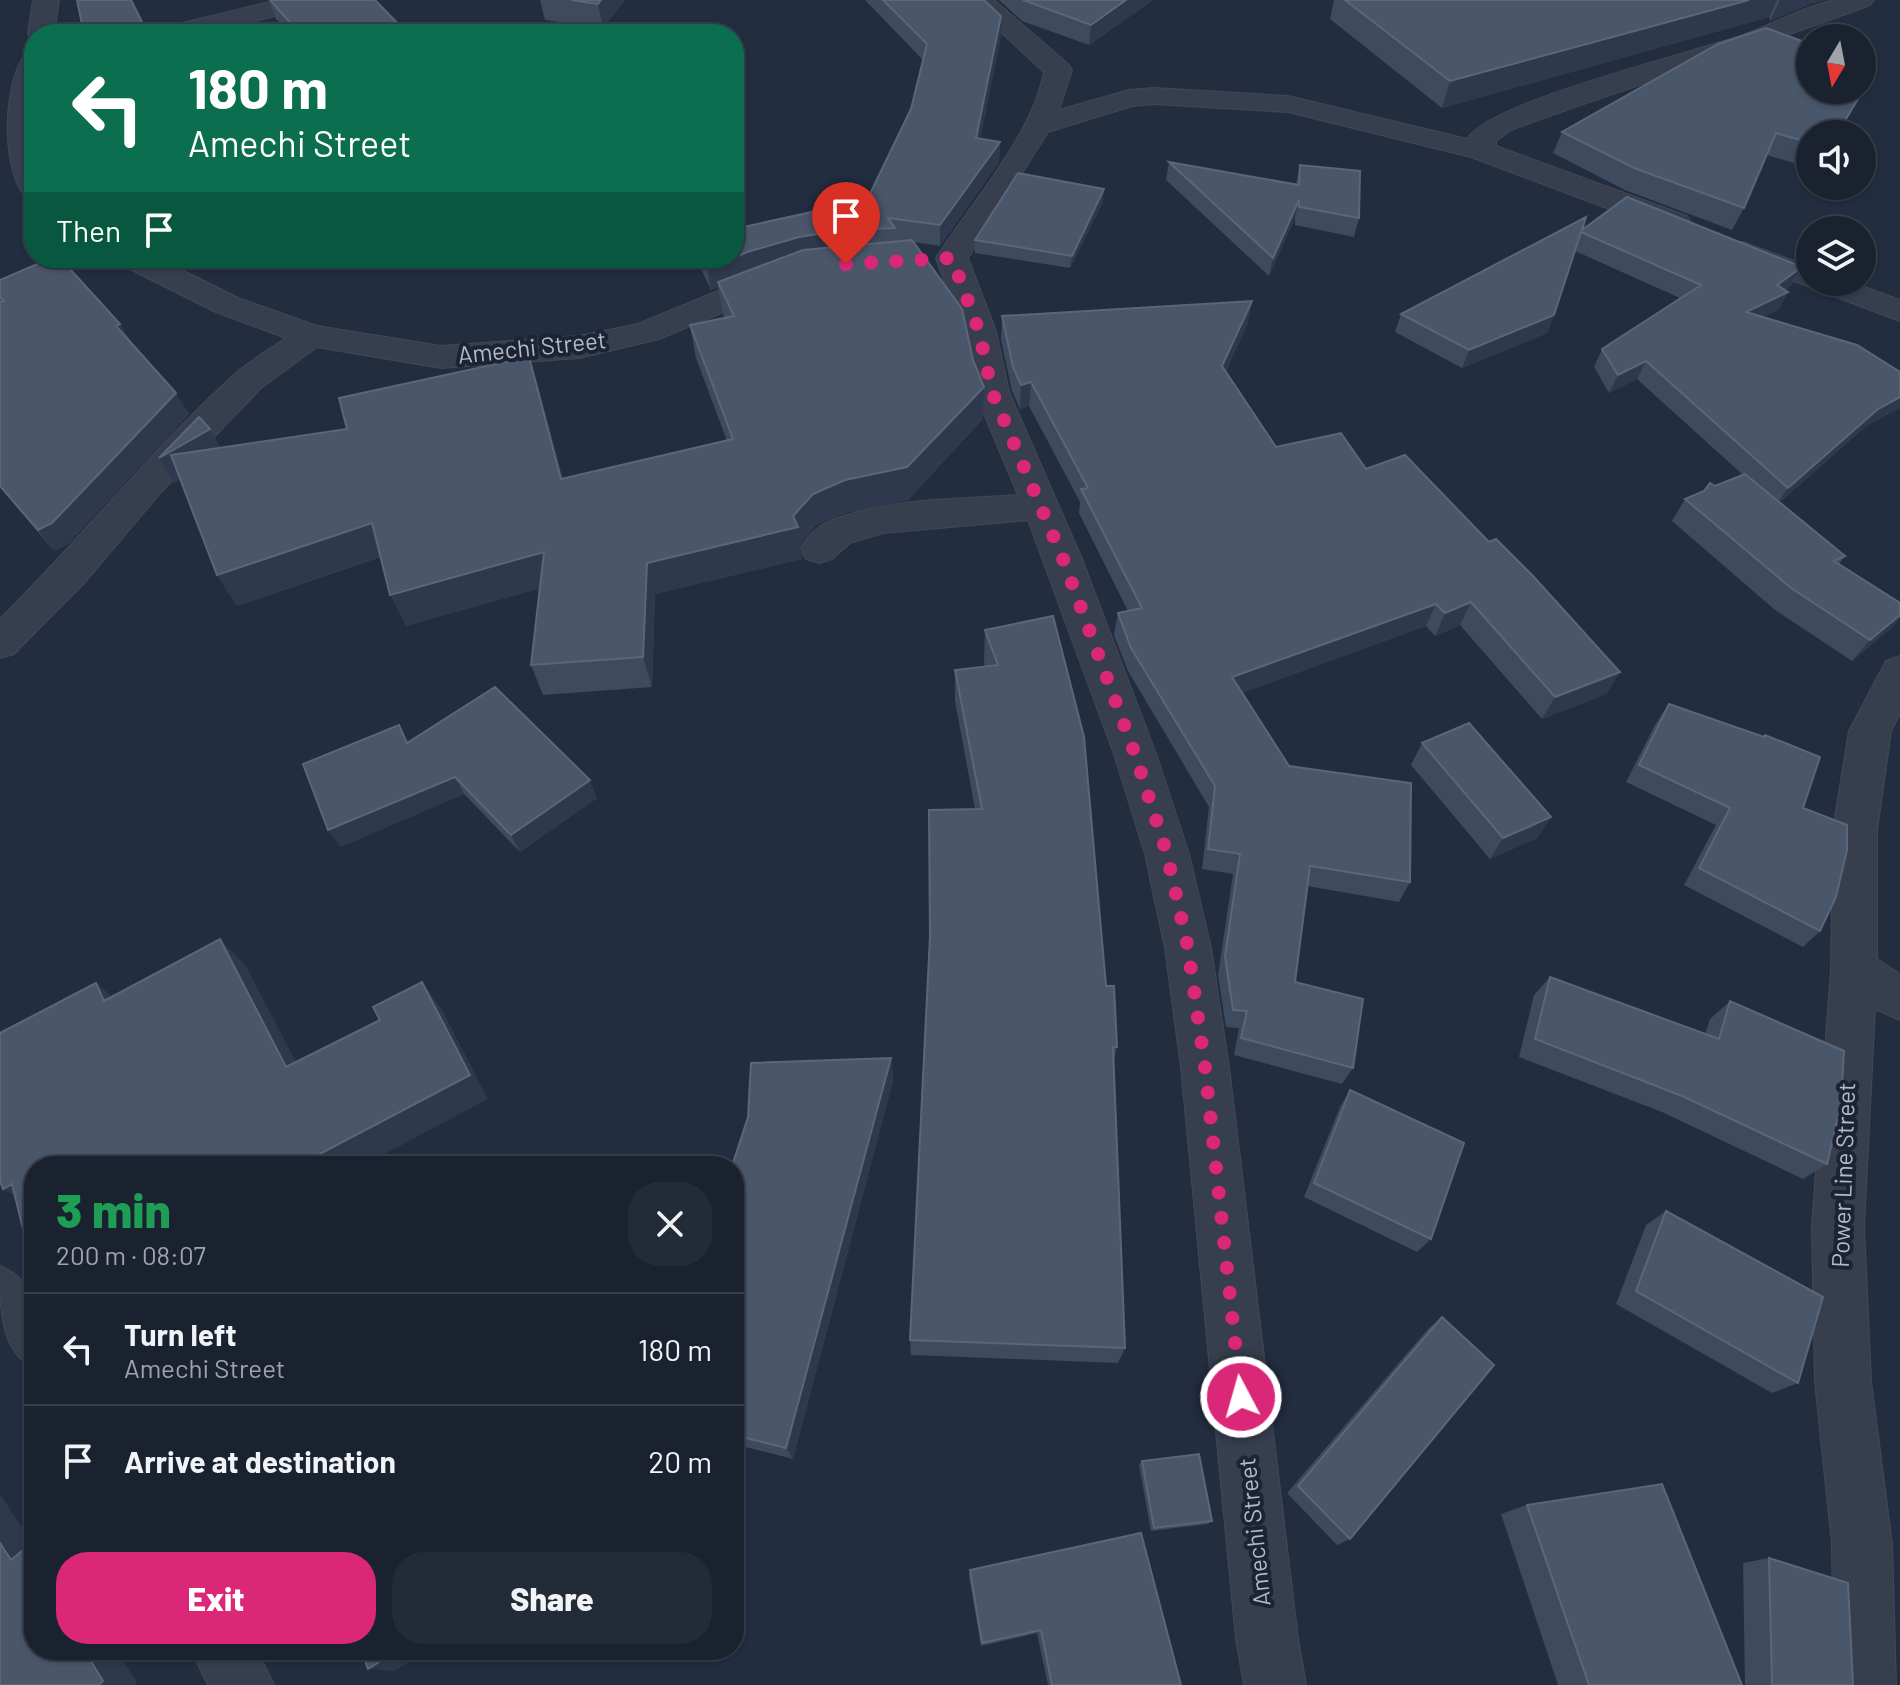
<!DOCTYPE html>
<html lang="en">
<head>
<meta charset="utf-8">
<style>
  body { margin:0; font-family:Barlow,sans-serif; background:#232a38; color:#f1f3f6; height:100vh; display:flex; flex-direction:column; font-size:30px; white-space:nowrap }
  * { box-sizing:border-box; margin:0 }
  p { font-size:26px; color:#9fa4ab }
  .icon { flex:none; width:44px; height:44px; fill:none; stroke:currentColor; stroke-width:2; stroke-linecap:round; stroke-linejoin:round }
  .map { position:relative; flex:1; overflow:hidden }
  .panel { position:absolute; left:24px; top:1156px; width:720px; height:504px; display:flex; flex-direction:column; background:#1a2230; border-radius:32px; box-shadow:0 2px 6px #0004,0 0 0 2px #383f4c }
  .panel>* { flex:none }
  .banner { position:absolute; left:24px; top:24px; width:720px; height:244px; border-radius:32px; box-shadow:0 2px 6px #0004,0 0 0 2px #383f4c; background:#0b6e4f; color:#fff; overflow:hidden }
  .needle { width:52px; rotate:190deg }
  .controls { position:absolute; left:1796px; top:24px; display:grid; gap:16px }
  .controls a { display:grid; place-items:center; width:80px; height:80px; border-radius:50%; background:#1a2230; box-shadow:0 2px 6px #0004,0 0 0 2px #383f4c; font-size:40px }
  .pin { position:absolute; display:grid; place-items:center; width:68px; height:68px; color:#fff; margin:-82px -34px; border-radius:50% 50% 50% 0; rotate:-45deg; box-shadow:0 0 8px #0007 }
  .pin .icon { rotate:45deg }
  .me { position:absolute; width:88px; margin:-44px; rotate:354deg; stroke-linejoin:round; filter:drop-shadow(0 0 6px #0008) }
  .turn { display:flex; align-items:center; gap:28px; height:168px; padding:0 32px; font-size:36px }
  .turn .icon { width:104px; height:104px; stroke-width:2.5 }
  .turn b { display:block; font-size:56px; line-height:68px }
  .then { display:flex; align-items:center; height:76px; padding:0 32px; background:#0003; gap:16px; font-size:30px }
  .round { display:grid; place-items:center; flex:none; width:84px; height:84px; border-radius:32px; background:#232a38 }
  .head { display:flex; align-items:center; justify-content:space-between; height:136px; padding:0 32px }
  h1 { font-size:48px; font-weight:800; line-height:60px; color:#1e9e55 }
  .cta { display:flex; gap:16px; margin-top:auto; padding:16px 32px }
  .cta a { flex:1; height:92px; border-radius:32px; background:#db2777; color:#fff; font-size:32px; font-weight:800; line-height:92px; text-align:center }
  .cta a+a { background:#232a38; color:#f1f3f6 }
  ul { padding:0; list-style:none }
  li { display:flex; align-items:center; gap:24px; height:112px; padding:0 32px; border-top:2px solid #383f4c }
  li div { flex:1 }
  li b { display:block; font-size:30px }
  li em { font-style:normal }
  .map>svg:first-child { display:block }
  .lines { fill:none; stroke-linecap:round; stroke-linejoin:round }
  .minor-casing { stroke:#404858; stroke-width:2 }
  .minor { fill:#373f4f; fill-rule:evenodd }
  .wall { fill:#3e4a5e }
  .shaded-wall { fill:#2e394d }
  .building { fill:#4a566a; stroke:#5b6679; stroke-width:2 }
  .route { stroke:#db2777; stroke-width:14; stroke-dasharray:0 25.2 }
  .labels { text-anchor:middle; stroke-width:8; stroke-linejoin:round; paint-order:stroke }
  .street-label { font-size:24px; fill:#b3bbca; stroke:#1c2434 }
</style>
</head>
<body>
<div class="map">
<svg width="1900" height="1685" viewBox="0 0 1900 1685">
  <rect width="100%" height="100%" fill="#232d40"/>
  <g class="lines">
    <defs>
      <path id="minor" d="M 33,0 L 59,0 L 54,34 L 34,34 L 34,40 L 28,34 Z
        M 278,0 L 323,0 L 319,5 L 203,34 L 158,34 L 162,28 Z
        M 966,0 L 994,0 L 1068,64 L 1072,70 L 1059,110 L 1129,90 L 1154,88 L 1288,96 L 1467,139 C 1489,102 1691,53 1740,36 C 1770,26 1806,5 1837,0 C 1849,0 1862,0 1874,0 L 1870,5 C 1751,50 1630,86 1511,130 L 1496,141 L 1496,146 L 1687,216 L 1691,223 L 1687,230 L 1676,232 L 1665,230 L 1471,157 L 1288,112 L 1154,104 L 1132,106 L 1048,132 L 968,258 L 996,331 L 1009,392 L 1082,559 L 1156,754 L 1189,854 L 1211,948 L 1229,1067 L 1298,1639 L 1306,1685 L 1244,1685 L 1236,1639 L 1181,1067 L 1165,948 L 1145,854 L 1114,754 L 1028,520 L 883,533 L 850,543 L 832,559 L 819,563 L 806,559 L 800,549 C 806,539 815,528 826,523 C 884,497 956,500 1018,495 L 975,392 L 962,331 L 936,258 C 971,203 1032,136 1044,72 Z
        M 34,54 L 34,197 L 23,194 C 2,164 3,87 24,56 Z
        M 1743,242 L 1810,267 L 1810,282 L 1851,282 L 1900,300 L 1900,321 L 1732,258 L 1727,251 L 1732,244 Z
        M 117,258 L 158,258 L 238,298 L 317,326 L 441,346 L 579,336 L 638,324 L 764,272 L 775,269 L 786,272 L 791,279 L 786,286 L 659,339 L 579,358 L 441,368 L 317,347 L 261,388 L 161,492 L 85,582 L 14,654 L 0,658 L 0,619 C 81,539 151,450 235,374 C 250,360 269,350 286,338 L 216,312 L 122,265 Z
        M 1900,656 L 1900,713 L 1891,731 L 1877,830 L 1877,959 L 1900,974 L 1900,1020 L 1875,1009 L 1864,1226 L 1871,1382 L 1892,1544 L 1896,1685 L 1834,1685 L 1832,1544 L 1815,1382 L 1812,1226 L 1831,970 L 1833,830 L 1849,731 L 1886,661 Z
        M 0,1266 C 47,1286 34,1326 34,1369 C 0,1350 0,1310 0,1266 Z
        M 191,1650 L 257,1650 L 274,1685 L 208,1685 Z"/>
    </defs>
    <use href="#minor" class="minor-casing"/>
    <use href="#minor" class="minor"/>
  </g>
  <path class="wall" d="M 269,0 L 375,0 L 408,34 L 290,34 L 276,19 Z
    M 540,0 L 625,0 L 603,28 L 545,20 Z
    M 865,0 L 984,0 L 1001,16 L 1001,36 L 980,139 L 1000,142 L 999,162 L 940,246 L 913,242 L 973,360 L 984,387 L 983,419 L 908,500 L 848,512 L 816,525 L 800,544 L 802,559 L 655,594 L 652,687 L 543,695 L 531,665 L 540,588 L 406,626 L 380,557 L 237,606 L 217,575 L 180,479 L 174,483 L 159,458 L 210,429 L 220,448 L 347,429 L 529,357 L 539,390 L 563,479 L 727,441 L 696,358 L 690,325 L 724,318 L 718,287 L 711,290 L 696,258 L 734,258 L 867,200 L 911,109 L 923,60 Z
    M 999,0 L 1153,0 L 1089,45 L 1022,21 Z
    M 1334,0 L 1827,0 L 1812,3 L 1770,21 L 1769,17 L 1442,108 L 1330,19 Z
    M 1876,69 L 1864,90 L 1810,134 L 1810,168 L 1767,155 L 1744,208 L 1732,230 L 1625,190 L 1553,153 L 1562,132 Z
    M 1169,162 L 1296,184 L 1300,165 L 1359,218 L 1354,237 L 1295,225 L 1295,218 L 1269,276 L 1166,180 Z
    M 1103,202 L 1070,268 L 975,253 L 975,240 Z
    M 1582,230 L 1802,267 L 1791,285 L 1785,290 L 1788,292 L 1778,310 L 1763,317 L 1865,427 L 1780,502 L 1845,556 L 1839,564 L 1900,603 L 1900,618 L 1890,629 L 1852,661 L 1775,610 L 1672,521 L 1685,499 L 1743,475 L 1637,379 L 1609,393 L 1594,367 L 1602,349 L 1680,298 L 1575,251 L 1554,315 L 1547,333 L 1462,368 L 1395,332 L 1401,314 Z
    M 0,280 L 120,324 L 131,342 L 189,414 L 68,544 L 54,551 L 0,487 Z
    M 1252,301 L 1247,325 L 1226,371 L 1276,447 L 1366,469 L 1489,542 L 1620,672 L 1606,694 L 1542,719 L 1460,625 L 1435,636 L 1426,626 L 1242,693 L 1289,766 L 1410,882 L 1399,902 L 1307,886 L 1295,982 L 1353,1068 L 1342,1084 L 1234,1055 L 1239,1028 L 1226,1027 L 1218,975 L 1233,874 L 1202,869 L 1209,807 L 1128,671 L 1114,635 L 1118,613 L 1128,611 L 1079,513 L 1080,502 L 1029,406 L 1020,409 L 1012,391 L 1001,340 L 1002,316 Z
    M 1053,616 L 1106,986 L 1117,1047 L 1114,1059 L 1125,1348 L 1118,1363 L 911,1355 L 910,1340 L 930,936 L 975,809 L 955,701 L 955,670 L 985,667 L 984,662 L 985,630 Z
    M 1669,704 L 1763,737 L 1765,735 L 1803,808 L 1820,931 L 1803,947 L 1684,885 L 1716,825 L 1626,782 L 1656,723 Z
    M 409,742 L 597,798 L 520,852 L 464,794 L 340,847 Z
    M 1422,743 L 1551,817 L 1537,838 L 1490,859 L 1411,765 Z
    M 1550,977 L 1705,1034 L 1710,1019 L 1730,1001 L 1827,1164 L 1803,1179 L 1662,1112 L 1519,1057 L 1534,995 Z
    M 891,1058 L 893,1081 L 793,1459 L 734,1444 L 734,1166 Z
    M 1350,1090 L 1431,1239 L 1417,1252 L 1304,1197 L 1340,1107 Z
    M 1666,1211 L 1798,1383 L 1772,1393 L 1616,1304 L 1646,1225 Z
    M 1442,1317 L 1350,1539 L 1337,1545 L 1287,1493 L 1428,1329 Z
    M 1142,1461 L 1212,1521 L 1208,1524 L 1151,1531 L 1139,1465 Z
    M 1527,1505 L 1742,1685 L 1558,1685 L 1501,1514 Z
    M 1769,1558 L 1853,1685 L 1745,1685 L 1743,1563 Z
    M 970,1570 L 1181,1685 L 1048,1685 L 1037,1633 L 981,1646 L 969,1576 Z"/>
  <path class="shaded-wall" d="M 601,0 L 625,0 L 603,28 L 598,4 Z
    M 1126,0 L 1153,0 L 1089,45 L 1091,25 Z
    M 1749,0 L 1777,0 L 1769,17 L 1442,108 L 1450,81 Z
    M 1780,0 L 1827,0 L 1812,3 L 1770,21 Z
    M 1001,16 L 1001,36 L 976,159 L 976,138 Z
    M 1000,142 L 999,162 L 940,246 L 940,225 Z
    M 1104,189 L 1103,202 L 1070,268 L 1072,256 Z
    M 1299,200 L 1295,218 L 1269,276 L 1273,258 Z
    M 844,230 L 846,251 L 718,282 L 718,287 L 711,290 L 707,269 L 747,252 L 799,237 Z
    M 1802,267 L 1791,285 L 1767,302 L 1788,292 L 1778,310 L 1736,330 L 1746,312 L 1777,285 Z
    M 1252,301 L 1247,325 L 1218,390 L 1222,366 Z
    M 1554,315 L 1547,333 L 1462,368 L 1469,350 Z
    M 120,324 L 133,346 L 116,326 Z
    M 529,357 L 539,390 L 572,511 L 561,479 Z
    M 1646,361 L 1637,379 L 1609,393 L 1618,375 Z
    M 1031,382 L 1029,406 L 1020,409 L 1021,385 Z
    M 984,387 L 983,419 L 908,500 L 848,512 L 816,525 L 800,544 L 802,559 L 655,594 L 652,687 L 643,657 L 647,563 L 793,516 L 813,494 Z
    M 176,393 L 189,414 L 68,544 L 54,551 L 38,530 Z
    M 1900,397 L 1900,408 L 1865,427 L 1776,505 L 1788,488 L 1878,409 Z
    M 210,429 L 224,454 L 174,483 L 159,458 Z
    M 372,523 L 387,554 L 237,606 L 217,575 Z
    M 544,552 L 556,584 L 406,626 L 390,595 Z
    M 1471,602 L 1460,625 L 1435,636 L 1445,613 Z
    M 1436,604 L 1426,626 L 1226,699 L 1232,677 Z
    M 1900,615 L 1900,618 L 1890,629 L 1852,661 L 1870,640 Z
    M 1620,672 L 1606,694 L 1542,719 L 1555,697 Z
    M 455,777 L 464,794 L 340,847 L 328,830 Z
    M 590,780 L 597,798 L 520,852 L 511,835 Z
    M 1551,817 L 1537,838 L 1490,859 L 1503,838 Z
    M 220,939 L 246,966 L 311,1091 L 286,1067 Z
    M 422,982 L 441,1008 L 488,1099 L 362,1166 L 297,1166 Z
    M 96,983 L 127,1009 L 104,1001 Z
    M 891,1058 L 893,1081 L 793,1459 L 786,1448 Z
    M 12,1184 L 34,1206 L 3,1189 Z
    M 0,1494 L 34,1546 L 34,1570 L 11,1560 L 0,1543 Z
    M 84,1650 L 116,1650 L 137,1682 L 134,1685 L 99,1685 Z
    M 398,1650 L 427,1650 L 395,1671 L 368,1669 Z"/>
  <path class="building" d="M 77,0 L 131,0 L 148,34 L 84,34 Z
    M 270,0 L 375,0 L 408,34 L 300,34 Z
    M 571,0 L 601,0 L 598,4 Z
    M 883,0 L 984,0 L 1001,16 L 976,138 L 1000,142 L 940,225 L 888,218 L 895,228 L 844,230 L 799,237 L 747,252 L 734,258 L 734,229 L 867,200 L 911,109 L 927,44 Z
    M 1023,0 L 1126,0 L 1091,25 Z
    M 1345,0 L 1749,0 L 1450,81 Z
    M 1766,28 L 1810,44 L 1810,90 L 1862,90 L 1862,64 L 1876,69 L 1837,134 L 1810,134 L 1810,143 L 1776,133 L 1744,208 L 1634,168 L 1562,132 L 1718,44 Z
    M 1169,162 L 1299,185 L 1300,165 L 1360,171 L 1359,218 L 1299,207 L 1299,200 L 1273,258 Z
    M 1018,173 L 1104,189 L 1072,256 L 975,240 Z
    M 1627,197 L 1802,267 L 1777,285 L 1788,292 L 1746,312 L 1857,345 L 1900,372 L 1900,397 L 1878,409 L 1788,488 L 1646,361 L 1618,375 L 1602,349 L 1701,285 L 1581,232 L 1554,315 L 1469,350 L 1401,314 L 1586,217 L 1582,230 Z
    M 912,240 L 962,309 L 973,360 L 984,387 L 907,467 L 845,480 L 813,494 L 793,516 L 798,527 L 647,563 L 643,657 L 531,665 L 544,552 L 390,595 L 372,523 L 217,575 L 171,455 L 347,429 L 339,398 L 529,357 L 561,479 L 733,439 L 690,325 L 734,316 L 718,282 L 803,250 Z
    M 51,258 L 60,258 L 120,324 L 116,326 L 176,393 L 52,523 L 38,530 L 0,486 L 0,302 L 4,301 L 0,297 L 0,280 Z
    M 702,258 L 734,258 L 707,269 Z
    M 1252,301 L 1222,366 L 1276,447 L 1341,433 L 1366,469 L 1405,455 L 1489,542 L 1496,539 L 1533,576 L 1620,672 L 1555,697 L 1471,602 L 1445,613 L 1436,604 L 1232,677 L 1289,766 L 1411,783 L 1410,882 L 1310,866 L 1295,982 L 1363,999 L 1353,1068 L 1241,1038 L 1247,1011 L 1233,1010 L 1225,956 L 1240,854 L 1208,849 L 1215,786 L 1131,648 L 1118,613 L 1142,608 L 1081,489 L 1088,488 L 1031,382 L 1021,385 L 1013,367 L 1002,316 Z
    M 199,417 L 210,429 L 159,458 Z
    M 1745,474 L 1845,556 L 1834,561 L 1900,603 L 1900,615 L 1870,640 L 1791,588 L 1685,499 L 1704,491 L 1710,483 L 1715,486 Z
    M 1053,616 L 1084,737 L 1106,986 L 1114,986 L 1117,1047 L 1113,1047 L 1125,1348 L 910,1340 L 930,936 L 929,810 L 982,809 L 955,670 L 998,665 L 985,630 Z
    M 495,687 L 590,780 L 511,835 L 455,777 L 328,830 L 303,764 L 399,725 L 407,743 Z
    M 1669,704 L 1764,737 L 1765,735 L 1820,757 L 1803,808 L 1847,825 L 1847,850 L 1836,897 L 1820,931 L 1699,868 L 1730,808 L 1639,765 Z
    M 1469,723 L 1551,817 L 1503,838 L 1422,743 Z
    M 220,939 L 286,1067 L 380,1020 L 373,1007 L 422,982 L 470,1075 L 297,1166 L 34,1166 L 34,1274 L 12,1184 L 3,1189 L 0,1181 L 0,1033 L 96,983 L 104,1001 Z
    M 1550,977 L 1719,1039 L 1730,1001 L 1844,1051 L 1841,1105 L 1827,1164 L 1682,1096 L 1535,1039 Z
    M 891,1058 L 786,1448 L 734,1435 L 734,1166 L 732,1166 L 748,1117 L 751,1063 Z
    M 1350,1090 L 1464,1143 L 1431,1239 L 1314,1183 Z
    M 1666,1211 L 1823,1297 L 1798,1383 L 1636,1291 Z
    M 1442,1317 L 1494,1365 L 1350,1539 L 1298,1486 Z
    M 1199,1454 L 1212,1521 L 1154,1528 L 1142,1461 Z
    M 1662,1484 L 1742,1685 L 1589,1685 L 1527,1505 Z
    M 1141,1533 L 1181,1685 L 1052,1685 L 1041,1630 L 982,1643 L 970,1570 Z
    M 0,1543 L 11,1560 L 22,1551 L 34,1570 L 34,1650 L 84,1650 L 103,1681 L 99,1685 L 0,1685 Z
    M 1769,1558 L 1848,1583 L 1853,1685 L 1772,1685 Z
    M 361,1650 L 398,1650 L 368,1669 Z"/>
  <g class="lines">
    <path class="route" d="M 846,264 L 952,258 L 979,331 L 992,392 L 1063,559 L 1135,754 L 1167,854 L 1188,948 L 1205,1067 L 1241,1397"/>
  </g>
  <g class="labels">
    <g class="street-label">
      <text transform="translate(532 348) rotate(-6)" y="8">Amechi Street</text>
      <text transform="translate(1844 1175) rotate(-88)" y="8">Power Line Street</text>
      <text transform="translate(1255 1532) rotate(-96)" y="8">Amechi Street</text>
    </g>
  </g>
</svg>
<div class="controls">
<a><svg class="needle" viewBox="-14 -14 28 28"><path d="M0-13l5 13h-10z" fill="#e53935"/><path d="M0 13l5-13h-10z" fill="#9fa4ab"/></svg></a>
<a><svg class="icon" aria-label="sound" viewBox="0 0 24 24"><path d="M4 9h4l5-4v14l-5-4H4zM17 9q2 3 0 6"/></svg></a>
<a><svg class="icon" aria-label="layers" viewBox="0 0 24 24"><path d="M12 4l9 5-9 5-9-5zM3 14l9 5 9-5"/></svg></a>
</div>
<div class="pin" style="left:846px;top:264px;background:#d93025"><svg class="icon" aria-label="arrive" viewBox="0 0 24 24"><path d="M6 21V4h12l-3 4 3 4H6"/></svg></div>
<svg class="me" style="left:1241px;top:1397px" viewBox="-20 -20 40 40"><circle r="17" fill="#db2777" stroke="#fff" stroke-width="3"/><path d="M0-11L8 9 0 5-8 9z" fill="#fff"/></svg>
<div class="banner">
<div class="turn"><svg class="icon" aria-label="left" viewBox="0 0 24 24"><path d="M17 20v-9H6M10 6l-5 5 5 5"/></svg><div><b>180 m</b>Amechi Street</div></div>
<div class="then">Then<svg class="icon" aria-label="arrive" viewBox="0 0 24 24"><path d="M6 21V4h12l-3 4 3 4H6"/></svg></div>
</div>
<section class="panel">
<div class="head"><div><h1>3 min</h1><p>200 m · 08:07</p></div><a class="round"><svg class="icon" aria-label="close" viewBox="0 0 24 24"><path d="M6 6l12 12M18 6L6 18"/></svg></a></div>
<ul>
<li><svg class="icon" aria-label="left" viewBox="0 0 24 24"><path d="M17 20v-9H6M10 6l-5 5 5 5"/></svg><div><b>Turn left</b><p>Amechi Street</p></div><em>180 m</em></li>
<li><svg class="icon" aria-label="arrive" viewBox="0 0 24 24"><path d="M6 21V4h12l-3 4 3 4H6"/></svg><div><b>Arrive at destination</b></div><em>20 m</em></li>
</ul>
<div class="cta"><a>Exit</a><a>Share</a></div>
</section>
</div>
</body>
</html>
